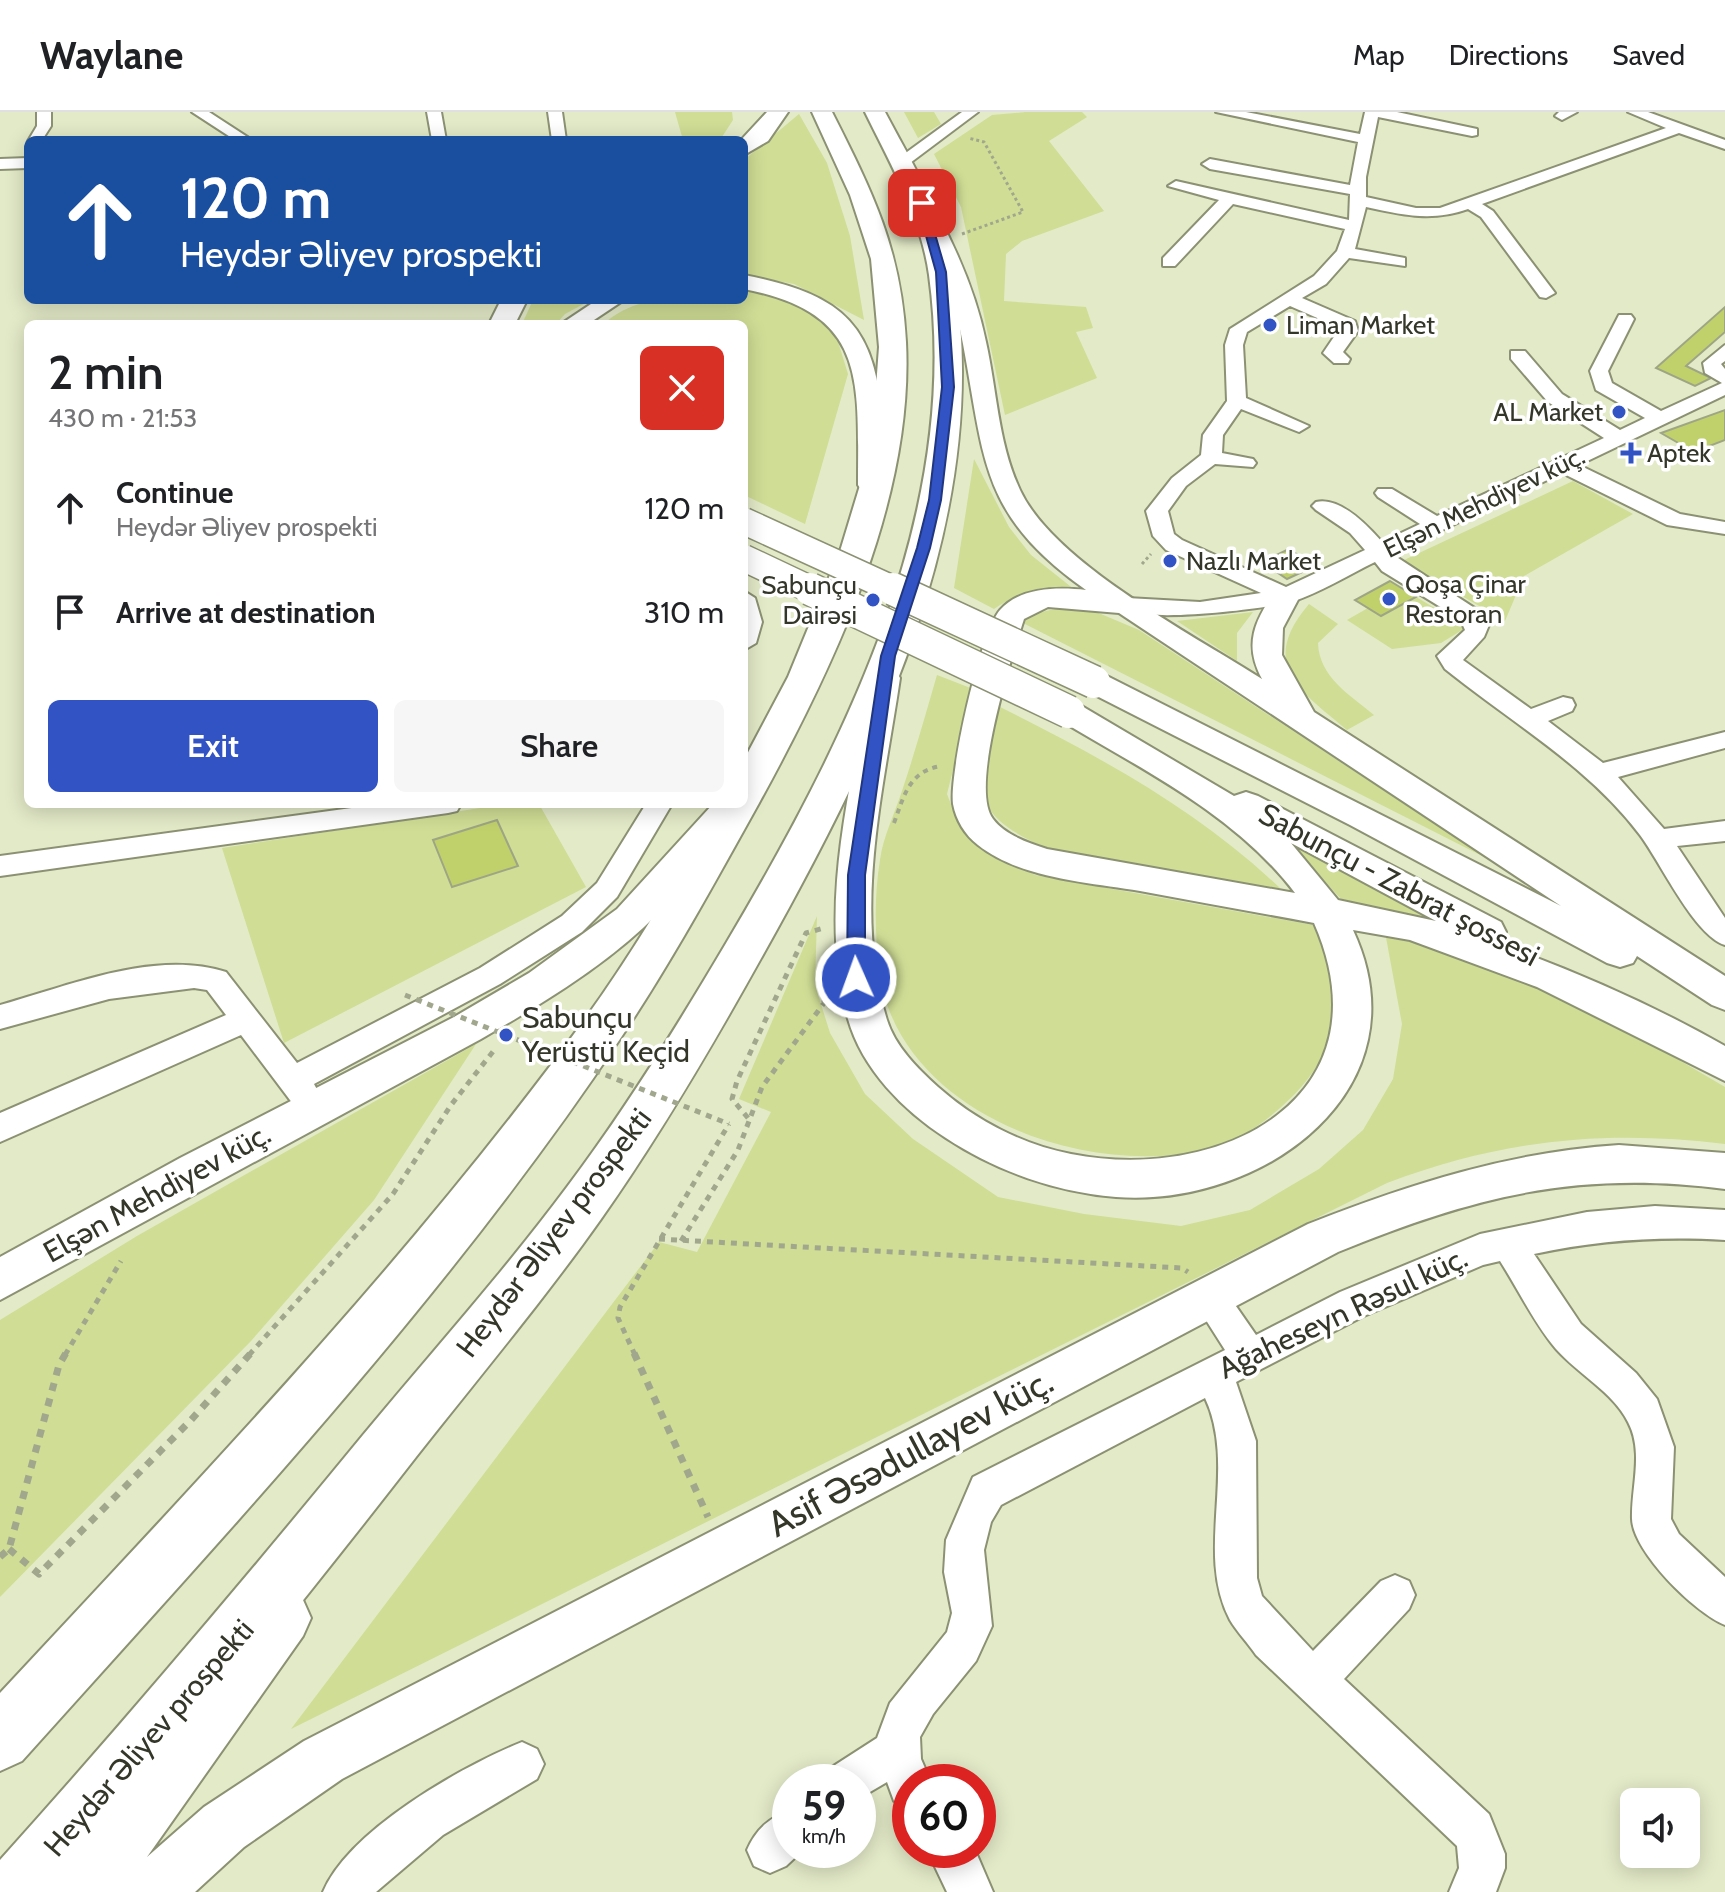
<!DOCTYPE html>
<html lang="en">
<head>
<meta charset="utf-8">
<style>
  body { margin:0; font-family:Cabin,sans-serif; background:#f6f6f6; color:#202124; height:100vh; display:flex; flex-direction:column; font-size:30px; white-space:nowrap }
  * { box-sizing:border-box; margin:0 }
  p { font-size:26px; color:#757577 }
  .icon { flex:none; width:44px; height:44px; fill:none; stroke:currentColor; stroke-width:2; stroke-linecap:round; stroke-linejoin:round }
  .map { position:relative; flex:1; overflow:hidden }
  .details { position:absolute; left:24px; top:208px; width:724px; height:488px; display:flex; flex-direction:column; background:#fff; border-radius:12px; box-shadow:0 4px 20px #0003 }
  .details>* { flex:none }
  .top-card { position:absolute; left:24px; top:24px; width:724px; height:168px; border-radius:12px; box-shadow:0 4px 20px #0003; background:#1a4fa0; color:#fff; overflow:hidden }
  .controls { position:absolute; left:1620px; top:1676px; display:grid; gap:16px }
  .controls a { display:grid; place-items:center; width:80px; height:80px; border-radius:12px; background:#fff; box-shadow:0 4px 20px #0003; font-size:40px }
  .speed { position:absolute; left:772px; top:1652px; display:flex; gap:16px; font-size:40px; font-weight:700; text-align:center }
  .speed>* { display:grid; place-content:center; width:104px; height:104px; border-radius:50%; background:#fff; box-shadow:0 4px 20px #0003; line-height:1 }
  .speed small { font-size:20px; font-weight:400 }
  .speed .limit { border:12px solid #d22; background:#fff; color:#111 }
  .pin { position:absolute; display:grid; place-items:center; width:68px; height:68px; color:#fff; margin:-34px; border-radius:16px; box-shadow:0 4px 12px #0006 }
  .me { position:absolute; width:88px; margin:-44px; rotate:358deg; stroke-linejoin:round; filter:drop-shadow(0 0 6px #0008) }
  .turn { display:flex; align-items:center; gap:28px; height:168px; padding:0 24px; font-size:36px }
  .turn .icon { width:104px; height:104px; stroke-width:2.5 }
  .turn b { display:block; font-size:56px; line-height:68px }
  .round { display:grid; place-items:center; flex:none; width:84px; height:84px; border-radius:12px; background:#f6f6f6 }
  .headline { display:flex; align-items:center; justify-content:space-between; height:136px; padding:0 24px }
  h1 { font-size:48px; font-weight:600; line-height:60px }
  .action { display:flex; gap:16px; margin-top:auto; padding:16px 24px }
  .action a { flex:1; height:92px; border-radius:12px; background:#3253c4; color:#fff; font-size:32px; font-weight:600; line-height:92px; text-align:center }
  .action a+a { background:#f6f6f6; color:#202124 }
  ul { padding:0; list-style:none }
  li { display:flex; align-items:center; gap:24px; height:104px; padding:0 24px }
  li div { flex:1 }
  li b { display:block; font-size:30px }
  li em { font-style:normal }
  header { display:flex; align-items:center; gap:48px; box-sizing:border-box; height:112px; padding:0 40px; background:#fff; border-bottom:2px solid #e0e0e0 }
  header strong { font-size:38px }
  nav { display:flex; gap:44px; margin-inline-start:auto; font-size:28px }
  .map>svg:first-child { display:block }
  .green { fill:#cfdd95 }
  .building { fill:#c0d16c; stroke:#9ea585; stroke-width:2 }
  .lines { fill:none; stroke-linecap:round; stroke-linejoin:round }
  .minor-casing { stroke:#8b9172; stroke-width:4 }
  .major-casing { stroke:#8b9172; stroke-width:4 }
  .highway-casing { stroke:#8b9172; stroke-width:4 }
  .path-far3 { stroke:#a1a78d; stroke-width:3; stroke-dasharray:3 3; stroke-linecap:butt }
  .path-far2 { stroke:#a1a78d; stroke-width:4; stroke-dasharray:5 5; stroke-linecap:butt }
  .path-far1 { stroke:#a1a78d; stroke-width:5; stroke-dasharray:6 6; stroke-linecap:butt }
  .path { stroke:#a1a78d; stroke-width:7; stroke-dasharray:8 8; stroke-linecap:butt }
  .minor { fill:#fff; fill-rule:evenodd }
  .major { fill:#fff; fill-rule:evenodd }
  .highway { fill:#fff; fill-rule:evenodd }
  .major-bridge-far1-casing { stroke:#8b9172; stroke-width:29; stroke-linecap:butt }
  .major-bridge-casing { stroke:#8b9172; stroke-width:35; stroke-linecap:butt }
  .path-bridge { stroke:#a1a78d; stroke-width:5; stroke-dasharray:6 6; stroke-linecap:butt }
  .major-bridge-far1 { stroke:#fff; stroke-width:26 }
  .major-bridge { stroke:#fff; stroke-width:32 }
  .route { fill:#3253c4; stroke:#20367f; stroke-width:2 }
  .poi-dot { fill:#3253c4; stroke:#fff; stroke-width:3 }
  .labels { text-anchor:middle; stroke-width:7; stroke-linejoin:round; paint-order:stroke }
  .far-poi-label { font-size:26px; fill:#333629; stroke:#fff; text-anchor:start }
  .far-street-label { font-size:26px; fill:#333629; stroke:#fff }
  .street-label { font-size:30px; fill:#333629; stroke:#fff }
  .poi-label { font-size:30px; fill:#333629; stroke:#fff; text-anchor:start }
  .near-street-label { font-size:36px; fill:#333629; stroke:#fff }
</style>
</head>
<body>
<header>
<strong>Waylane</strong>
<nav><a>Map</a><a>Directions</a><a>Saved</a></nav>
</header>
<div class="map">
<svg width="1725" height="1780" viewBox="0 0 1725 1780">
  <rect width="100%" height="100%" fill="#e3eac8"/>
  <path class="green" d="M 675,0 L 732,0 L 733,8 L 720,28 L 683,28 Z
    M 904,0 L 934,0 L 941,12 L 918,26 Z
    M 1026,0 L 1082,0 L 1087,5 L 1049,29 L 1104,99 L 1022,129 L 1006,142 L 1004,189 L 1086,195 L 1093,216 L 1076,220 L 1097,266 L 1005,303 L 961,95 L 934,42 L 992,3 Z
    M 799,2 L 827,51 L 850,124 L 864,208 L 794,172 L 744,163 L 744,48 Z
    M 744,176 L 789,185 L 818,201 L 835,220 L 848,262 L 805,412 L 744,383 L 744,212 L 604,212 C 642,177 696,188 744,188 Z
    M 533,188 L 591,188 L 565,202 L 556,212 L 522,212 Z
    M 974,347 L 1009,415 L 1031,443 L 1075,478 C 1045,472 1020,479 994,497 L 954,476 Z
    M 1573,369 L 1633,402 L 1524,464 L 1505,509 L 1402,449 Z
    M 1416,485 L 1467,515 L 1441,531 L 1392,537 L 1347,508 L 1368,496 L 1382,504 Z
    M 1309,492 L 1338,512 L 1318,531 C 1319,565 1350,583 1374,603 L 1347,618 C 1299,578 1258,552 1309,492 Z
    M 1065,495 L 1089,497 L 1139,518 L 1490,748 L 1021,510 L 1032,502 Z
    M 1253,500 L 1237,521 L 1237,549 L 1177,509 Z
    M 937,563 L 973,577 L 947,682 L 959,713 L 992,740 L 1035,763 L 1313,813 C 1320,829 1334,851 1335,869 C 1340,911 1329,943 1302,974 C 1284,995 1247,1026 1220,1034 C 1094,1072 896,1003 879,857 C 875,821 874,784 880,748 C 883,725 895,701 902,679 C 915,640 926,601 937,563 Z
    M 996,593 C 1100,645 1199,698 1283,779 L 1046,736 C 960,698 981,672 996,593 Z
    M 506,692 L 539,692 L 586,775 L 284,931 L 222,736 Z
    M 1286,728 L 1430,806 L 1342,788 Z
    M 817,804 L 815,873 L 830,921 L 865,982 L 913,1027 L 998,1085 L 1084,1102 L 1181,1114 L 1250,1098 L 1319,1057 L 1363,1018 L 1393,967 L 1402,912 L 1385,820 L 1511,863 L 1638,924 L 1725,975 L 1725,1032 C 1606,1017 1499,1028 1387,1071 L 291,1617 L 659,1130 L 697,1140 L 771,1000 L 739,987 Z
    M 476,932 L 374,1088 L 251,1229 L 0,1485 L 0,1208 L 137,1124 Z"/>
  <path class="building" d="M 1725,195 L 1725,220 L 1686,254 L 1711,266 L 1695,274 L 1656,256 Z
    M 1725,298 L 1725,328 L 1694,340 L 1661,321 Z
    M 1289,437 L 1315,454 L 1287,467 L 1262,450 Z
    M 1390,469 L 1416,485 L 1381,504 L 1355,488 Z
    M 497,708 L 518,754 L 452,775 L 433,728 Z"/>
  <g class="lines">
    <defs>
      <path id="minor" d="M 37,0 L 51,0 L 51,14 L 42,28 L 28,29 L 37,14 Z
        M 192,0 L 209,0 L 252,28 L 235,28 Z
        M 427,0 L 441,0 L 446,28 L 432,28 Z
        M 548,0 L 562,0 L 566,28 L 552,28 Z
        M 962,0 L 978,0 L 906,54 L 896,54 L 896,48 Z
        M 1216,0 L 1246,0 L 1360,22 L 1365,0 L 1397,0 L 1477,17 L 1477,23 L 1472,24 L 1378,5 L 1366,65 L 1366,85 L 1416,96 L 1440,96 L 1666,16 L 1628,0 L 1648,0 L 1725,28 L 1725,37 L 1679,21 L 1482,92 L 1493,99 L 1555,181 L 1546,186 L 1540,185 L 1481,105 L 1468,97 C 1432,110 1403,103 1366,95 L 1355,137 L 1405,146 L 1405,154 L 1349,146 L 1326,172 L 1302,186 L 1355,209 L 1358,219 L 1343,240 L 1350,247 L 1348,251 L 1334,251 L 1323,241 L 1340,216 L 1290,194 L 1247,220 L 1243,233 L 1246,286 L 1309,314 L 1299,320 L 1241,297 L 1223,323 L 1222,341 L 1253,347 L 1256,351 L 1253,355 L 1215,352 L 1186,374 L 1168,399 L 1174,422 L 1182,428 L 1286,475 L 1365,438 L 1350,421 L 1316,398 L 1312,394 L 1316,390 C 1340,384 1368,414 1382,430 L 1420,412 L 1378,385 L 1375,381 L 1378,377 L 1392,377 L 1437,404 L 1604,326 L 1548,290 L 1511,247 L 1511,239 L 1525,239 L 1562,282 L 1620,318 L 1645,306 L 1596,278 L 1590,259 L 1619,203 L 1631,203 L 1634,207 L 1608,259 L 1612,271 L 1661,299 L 1722,271 L 1705,261 L 1703,251 L 1725,233 L 1725,249 L 1721,252 L 1725,257 L 1725,283 L 1579,353 L 1680,402 L 1725,410 L 1725,422 L 1667,413 L 1562,361 L 1392,442 L 1476,497 L 1489,513 L 1484,525 L 1463,548 L 1531,597 L 1563,585 L 1572,587 L 1575,593 L 1572,599 L 1548,609 L 1603,651 L 1725,620 L 1725,636 L 1618,665 L 1664,717 L 1725,709 L 1725,729 L 1677,734 L 1725,806 L 1725,833 C 1694,823 1661,751 1640,723 C 1588,654 1512,611 1445,557 L 1437,544 L 1465,518 L 1460,507 L 1382,459 L 1375,450 C 1348,463 1320,481 1291,490 C 1265,497 1131,514 1116,493 L 1127,486 L 1200,490 L 1261,481 L 1166,438 L 1153,424 L 1146,399 L 1172,366 L 1201,343 L 1203,323 L 1227,289 L 1225,233 L 1230,217 L 1314,164 L 1337,139 L 1345,117 L 1233,92 L 1175,154 L 1163,154 L 1163,146 L 1219,88 L 1168,74 L 1176,69 L 1349,108 L 1350,82 L 1210,57 L 1202,52 L 1210,47 L 1350,73 L 1358,30 Z
        M 1559,0 L 1577,0 L 1562,8 L 1555,4 Z
        M 28,46 L 28,56 L 0,57 L 0,47 Z
        M 744,479 L 755,486 L 762,510 L 756,531 L 744,538 Z
        M 381,692 L 461,692 L 457,699 L 448,701 L 0,764 L 0,744 Z
        M 646,692 L 672,692 L 617,785 L 582,820 L 500,872 L 314,972 L 320,983 L 315,992 L 304,996 L 293,992 L 241,923 L 0,1030 L 0,1001 L 226,903 L 207,878 L 194,876 L 109,887 L 0,917 L 0,893 C 69,874 155,837 226,860 L 297,951 L 480,856 L 562,804 L 597,771 Z
        M 1655,1094 L 1725,1098 L 1725,1128 C 1659,1124 1599,1128 1534,1142 L 1581,1212 L 1636,1261 L 1657,1287 L 1674,1335 L 1671,1407 L 1679,1422 L 1725,1465 L 1725,1513 C 1695,1501 1633,1440 1632,1407 C 1631,1375 1644,1340 1628,1310 C 1613,1280 1578,1262 1556,1237 C 1534,1211 1518,1177 1500,1149 L 1483,1153 L 1364,1204 L 1236,1270 L 1256,1329 L 1257,1466 L 1262,1484 L 1313,1539 L 1381,1469 L 1395,1463 L 1409,1469 L 1415,1483 L 1409,1497 L 1344,1567 L 1489,1702 L 1505,1742 L 1505,1756 L 1496,1780 L 1449,1780 L 1459,1756 L 1457,1734 L 1256,1543 C 1248,1531 1237,1520 1230,1508 C 1194,1440 1238,1356 1205,1286 L 1001,1393 L 991,1410 L 984,1438 L 992,1514 L 976,1549 L 933,1602 L 920,1625 L 921,1647 L 931,1670 L 910,1670 L 910,1695 L 894,1689 L 887,1670 L 858,1687 L 858,1670 L 825,1670 L 832,1655 L 877,1626 L 890,1591 L 947,1520 L 952,1501 L 944,1460 L 946,1428 L 973,1365 L 1225,1238 L 1190,1183 L 1196,1171 L 1208,1167 L 1220,1171 L 1256,1223 L 1340,1180 L 1480,1122 L 1587,1100 Z
        M 522,1630 L 537,1637 L 544,1652 L 537,1667 L 443,1723 L 376,1780 L 323,1780 C 349,1718 461,1655 522,1630 Z
        M 790,1698 L 790,1738 L 803,1738 L 786,1754 L 770,1761 L 754,1754 L 747,1738 C 756,1717 769,1706 790,1698 Z
        M 927,1738 L 975,1738 L 993,1780 L 947,1780 Z"/>
      <path id="major" d="M 929,99 L 939,105 C 960,145 977,186 986,230 C 997,279 998,331 1020,378 C 1054,451 1192,522 1262,567 C 1243,532 1255,508 1276,478 L 1296,478 L 1300,484 L 1283,516 L 1282,543 L 1314,600 L 1725,864 L 1725,898 L 1712,893 L 1637,844 L 1633,851 L 1620,855 L 1607,851 L 1350,713 L 1083,577 L 1079,570 L 1083,563 L 1094,560 L 1105,563 L 1561,794 L 1119,501 L 1048,495 L 1024,507 C 1012,544 969,676 993,707 C 1005,723 1029,731 1047,737 L 1295,781 C 1235,702 1141,657 1058,607 L 1053,600 L 1058,593 L 1069,590 L 1080,593 L 1234,684 L 1246,680 L 1258,684 L 1501,810 L 1506,820 L 1497,831 C 1575,859 1653,893 1725,934 L 1725,969 L 1537,875 L 1410,828 L 1353,818 C 1427,977 1263,1096 1116,1085 C 1056,1080 996,1059 946,1026 C 904,999 862,957 848,907 C 817,796 851,676 870,566 L 874,559 L 885,556 L 896,559 L 900,566 C 884,676 852,798 887,908 C 895,934 918,957 938,975 C 975,1008 1023,1033 1071,1042 C 1223,1072 1390,984 1314,811 C 1256,800 1198,790 1140,779 C 1088,770 1021,767 978,733 C 965,723 956,708 953,692 C 949,661 980,521 1000,498 C 1020,475 1058,475 1086,478 C 980,403 985,349 963,232 C 955,187 939,145 919,105 ZM 1291,731 L 1436,809 L 1338,788 Z
        M 744,163 C 845,183 877,213 883,318 C 883,335 890,365 880,379 L 862,379 L 858,373 C 858,266 867,201 744,177 Z
        M 597,188 L 624,188 L 588,212 L 561,212 Z
        M 744,684 L 749,692 L 744,700 C 712,740 681,781 643,816 C 595,860 538,894 481,927 L 0,1188 L 0,1145 L 180,1046 L 454,905 L 529,861 L 617,797 L 713,692 L 744,692 Z
        M 1619,1033 L 1725,1041 L 1725,1077 C 1578,1058 1474,1084 1338,1140 L 342,1667 L 244,1735 L 195,1780 L 59,1780 L 68,1760 L 267,1488 L 285,1480 L 303,1488 L 311,1506 L 303,1524 L 147,1745 L 204,1695 L 304,1629 L 1308,1112 C 1410,1072 1509,1040 1619,1033 Z"/>
      <path id="highway" d="M 767,0 L 788,0 L 768,29 L 744,43 L 744,28 L 741,28 Z
        M 812,0 L 832,0 C 873,81 901,137 906,230 C 914,388 833,556 759,691 C 715,770 671,851 620,927 C 447,1186 230,1417 22,1649 L 0,1659 L 0,1581 C 203,1363 410,1147 585,907 C 635,838 677,765 720,692 L 744,692 L 744,648 L 788,565 L 841,436 L 861,370 L 874,302 L 879,235 L 871,147 L 850,83 Z
        M 865,0 L 885,0 C 912,51 945,104 954,162 C 994,402 878,637 764,841 C 714,931 661,1022 601,1107 C 543,1189 478,1266 416,1345 C 301,1493 183,1639 60,1780 L 0,1780 L 0,1748 C 125,1609 245,1467 363,1323 C 431,1241 503,1161 567,1075 C 625,998 676,916 725,833 C 843,634 962,402 929,163 C 921,105 890,51 865,0 Z
        M 501,188 L 527,188 L 515,212 L 489,212 Z"/>
    </defs>
    <use href="#minor" class="minor-casing"/>
    <use href="#major" class="major-casing"/>
    <use href="#highway" class="highway-casing"/>
    <path class="path-far3" d="M 962,122 L 1023,100 L 984,30 L 968,26
      M 1142,452 L 1151,442"/>
    <path class="path-far2" d="M 894,711 C 904,684 909,659 941,654"/>
    <path class="path-far1" d="M 748,1006 L 732,987 L 737,969 L 806,821 L 824,816
      M 659,1127 L 1182,1156 L 1188,1160
      M 681,1129 L 738,1038 L 762,975 L 824,891 L 824,876
      M 65,1243 L 121,1149
      M 249,1243 L 393,1082 L 451,993 L 495,937
      M 635,1243 L 618,1206 L 620,1195 L 729,1012"/>
    <path class="path" d="M 634,1241 L 708,1405
      M 9,1437 L 39,1462 L 191,1308 L 251,1241
      M 0,1445 L 9,1437 L 59,1253 L 66,1241"/>
    <use href="#minor" class="minor"/>
    <use href="#major" class="major"/>
    <use href="#highway" class="highway"/>
    <defs>
      <path id="major-bridge-far1" d="M 744,409 L 897,479
        M 744,446 L 814,479"/>
      <path id="major-bridge" d="M 810,477 L 1069,600
        M 893,477 L 1094,570"/>
    </defs>
    <use href="#major-bridge-far1" class="major-bridge-far1-casing"/>
    <use href="#major-bridge" class="major-bridge-casing"/>
    <path class="path-bridge" d="M 405,883 L 729,1012"/>
    <use href="#major-bridge-far1" class="major-bridge-far1"/>
    <use href="#major-bridge" class="major-bridge"/>
  </g>
  <path class="route" d="M 922,88 L 926,91 L 946,160 L 954,275 L 941,388 L 930,436 L 895,544 L 865,763 L 865,866 L 856,873 L 847,866 L 848,763 L 881,544 L 917,436 L 929,388 L 942,275 L 936,160 L 917,91 Z"/>
  <g class="poi-dot">
    <circle cx="1270" cy="213" r="8"/>
    <circle cx="1619" cy="300" r="8"/>
    <path d="M1627 329h8v8h8v8h-8v8h-8v-8h-8v-8h8z"/>
    <circle cx="1170" cy="449" r="8"/>
    <circle cx="1389" cy="487" r="8"/>
    <circle cx="873" cy="488" r="8"/>
    <circle cx="506" cy="923" r="8"/>
  </g>
  <g class="labels">
    <g class="far-poi-label">
      <text x="1286" y="222">Liman Market</text>
      <text x="1603" y="309" text-anchor="end">AL Market</text>
      <text x="1647" y="350">Aptek</text>
      <text x="1186" y="458">Nazlı Market</text>
      <text x="1405" y="481">Qoşa Çinar<tspan x="1405" dy="30">Restoran</tspan></text>
      <text x="857" y="482" text-anchor="end">Sabunçu<tspan x="857" dy="30">Dairəsi</tspan></text>
    </g>
    <g class="far-street-label">
      <text transform="translate(1484 390) rotate(-26)" y="9">Elşən Mehdiyev küç.</text>
    </g>
    <g class="street-label">
      <text transform="translate(1399 773) rotate(28)" y="10">Sabunçu - Zabrat şossesi</text>
      <text transform="translate(157 1081) rotate(-29)" y="10">Elşən Mehdiyev küç.</text>
      <text transform="translate(554 1121) rotate(-53)" y="10">Heydər Əliyev prospekti</text>
      <text transform="translate(1343 1201) rotate(-25)" y="10">Ağaheseyn Rəsul küç.</text>
      <text transform="translate(149 1626) rotate(-49)" y="10">Heydər Əliyev prospekti</text>
    </g>
    <g class="poi-label">
      <text x="522" y="916">Sabunçu<tspan x="522" dy="34">Yerüstü Keçid</tspan></text>
    </g>
    <g class="near-street-label">
      <text transform="translate(910 1340) rotate(-28)" y="13">Asif Əsədullayev küç.</text>
    </g>
  </g>
</svg>
<div class="controls">
<a><svg class="icon" aria-label="sound" viewBox="0 0 24 24"><path d="M4 9h4l5-4v14l-5-4H4zM17 9q2 3 0 6"/></svg></a>
</div>
<div class="speed"><div>59<small>km/h</small></div><div class="limit">60</div></div>
<div class="pin" style="left:922px;top:91px;background:#d93025"><svg class="icon" aria-label="arrive" viewBox="0 0 24 24"><path d="M6 21V4h12l-3 4 3 4H6"/></svg></div>
<svg class="me" style="left:856px;top:866px" viewBox="-20 -20 40 40"><circle r="17" fill="#3253c4" stroke="#fff" stroke-width="3"/><path d="M0-11L8 9 0 5-8 9z" fill="#fff"/></svg>
<div class="top-card">
<div class="turn"><svg class="icon" aria-label="ahead" viewBox="0 0 24 24"><path d="M12 20V5M6 11l6-6 6 6"/></svg><div><b>120 m</b>Heydər Əliyev prospekti</div></div>
</div>
<section class="details">
<div class="headline"><div><h1>2 min</h1><p>430 m · 21:53</p></div><a class="round" style="background:#d93025;color:#fff"><svg class="icon" aria-label="close" viewBox="0 0 24 24"><path d="M6 6l12 12M18 6L6 18"/></svg></a></div>
<ul>
<li><svg class="icon" aria-label="ahead" viewBox="0 0 24 24"><path d="M12 20V5M6 11l6-6 6 6"/></svg><div><b>Continue</b><p>Heydər Əliyev prospekti</p></div><em>120 m</em></li>
<li><svg class="icon" aria-label="arrive" viewBox="0 0 24 24"><path d="M6 21V4h12l-3 4 3 4H6"/></svg><div><b>Arrive at destination</b></div><em>310 m</em></li>
</ul>
<div class="action"><a>Exit</a><a>Share</a></div>
</section>
</div>
</body>
</html>
